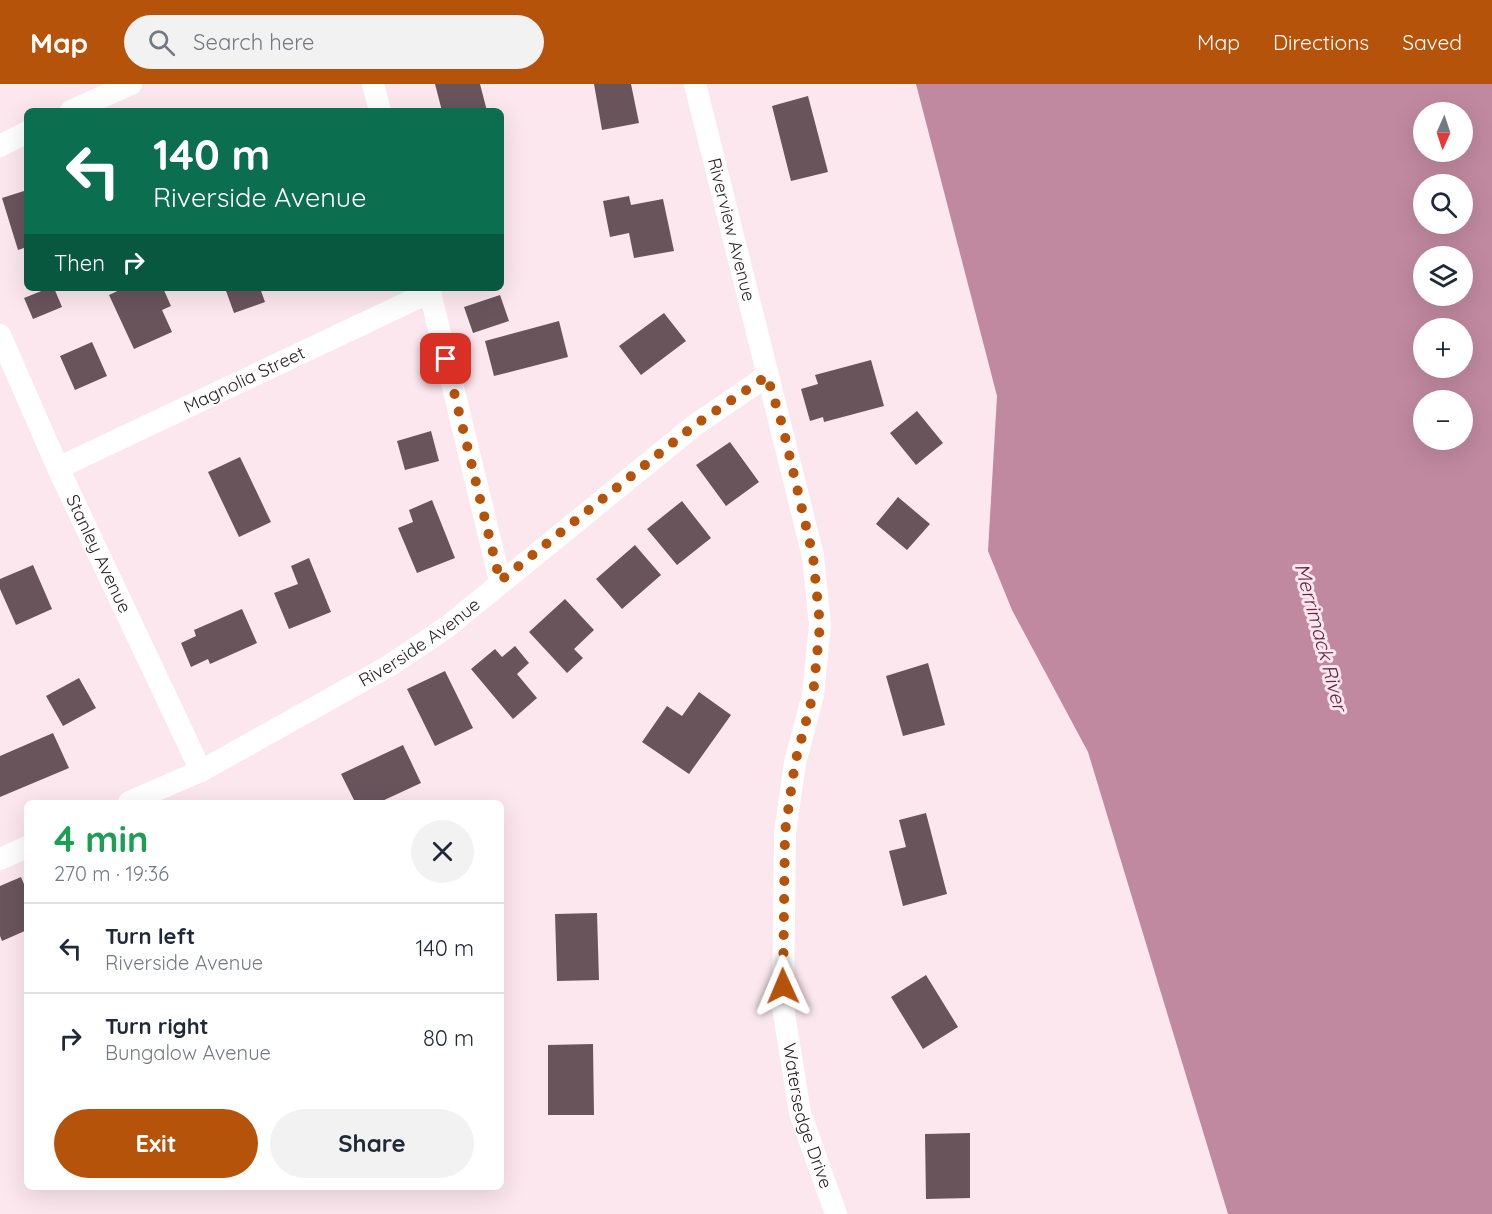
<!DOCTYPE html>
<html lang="en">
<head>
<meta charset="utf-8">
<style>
  body { margin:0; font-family:Quicksand,sans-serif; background:#f2f2f3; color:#1f2937; height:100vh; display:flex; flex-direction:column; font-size:22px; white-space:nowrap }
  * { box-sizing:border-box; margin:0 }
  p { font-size:20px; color:#747a83 }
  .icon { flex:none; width:33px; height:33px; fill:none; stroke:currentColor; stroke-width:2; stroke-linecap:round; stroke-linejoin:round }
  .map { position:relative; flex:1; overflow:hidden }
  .details { position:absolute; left:24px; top:716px; width:480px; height:390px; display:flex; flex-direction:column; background:#fff; border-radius:9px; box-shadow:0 6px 24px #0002 }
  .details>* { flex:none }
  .guide { position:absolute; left:24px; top:24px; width:480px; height:183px; border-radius:9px; box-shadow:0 6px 24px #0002; background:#0b6e4f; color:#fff; overflow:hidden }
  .needle { width:39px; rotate:183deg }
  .buttons { position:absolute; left:1413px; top:18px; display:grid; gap:12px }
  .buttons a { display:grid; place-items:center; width:60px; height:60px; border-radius:50%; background:#fff; box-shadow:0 6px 24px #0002; font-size:30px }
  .pin { position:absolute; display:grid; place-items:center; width:51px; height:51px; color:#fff; margin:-26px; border-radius:12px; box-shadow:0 3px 9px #0006 }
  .me { position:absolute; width:66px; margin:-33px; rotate:359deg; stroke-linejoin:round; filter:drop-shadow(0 0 4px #0008) }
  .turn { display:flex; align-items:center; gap:21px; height:126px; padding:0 30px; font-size:27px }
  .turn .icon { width:78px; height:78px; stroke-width:2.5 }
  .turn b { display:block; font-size:42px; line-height:51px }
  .then { display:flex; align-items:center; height:57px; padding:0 30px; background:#0003; gap:12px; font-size:22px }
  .round { display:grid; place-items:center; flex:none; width:63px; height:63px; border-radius:32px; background:#f2f2f3 }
  .headline { display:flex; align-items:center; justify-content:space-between; height:102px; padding:0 30px }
  h1 { font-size:36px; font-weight:700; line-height:45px; color:#1e9e55 }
  .button { display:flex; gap:12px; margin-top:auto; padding:12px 30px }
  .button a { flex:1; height:69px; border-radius:36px; background:#b45309; color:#fff; font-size:24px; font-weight:700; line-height:69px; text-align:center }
  .button a+a { background:#f2f2f3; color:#1f2937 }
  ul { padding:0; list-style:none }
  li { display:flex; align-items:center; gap:18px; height:90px; padding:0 30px; border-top:2px solid #e0e1e3 }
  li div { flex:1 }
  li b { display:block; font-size:22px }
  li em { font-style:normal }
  header { display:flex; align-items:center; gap:36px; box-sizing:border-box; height:84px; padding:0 30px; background:#b45309; color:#fff }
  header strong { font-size:28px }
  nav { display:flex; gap:33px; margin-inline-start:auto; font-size:21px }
  .search { width:420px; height:54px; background:#f2f2f3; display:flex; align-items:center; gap:15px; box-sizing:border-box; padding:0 21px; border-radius:33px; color:#747a83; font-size:22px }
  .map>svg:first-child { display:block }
  .water { fill:#c0899f; fill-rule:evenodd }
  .building { fill:#69545c }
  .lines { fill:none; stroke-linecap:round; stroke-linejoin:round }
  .street { stroke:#fff; stroke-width:22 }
  .route { stroke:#b45309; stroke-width:10; stroke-dasharray:0 18 }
  .labels { text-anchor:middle; stroke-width:6; stroke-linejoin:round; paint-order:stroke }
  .street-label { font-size:18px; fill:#2c2326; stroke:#fce7ee }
  .water-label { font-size:20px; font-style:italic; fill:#682546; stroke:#fce7ee }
</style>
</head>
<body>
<header>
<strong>Map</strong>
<div class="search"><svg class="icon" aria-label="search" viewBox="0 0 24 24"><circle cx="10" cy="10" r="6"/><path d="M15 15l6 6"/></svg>Search here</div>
<nav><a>Map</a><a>Directions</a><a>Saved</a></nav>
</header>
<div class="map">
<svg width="1492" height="1130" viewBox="0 0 1492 1130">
  <rect width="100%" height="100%" fill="#fce7ee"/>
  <path class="water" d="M 916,0 L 1492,0 L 1492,1130 L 1228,1130 L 1088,668 L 1012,526 L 988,467 L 997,312 ZM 1424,28 L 1462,28 L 1462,68 L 1424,68 ZM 1424,100 L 1462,100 L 1462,140 L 1424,140 ZM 1424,172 L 1462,172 L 1462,212 L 1424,212 ZM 1424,244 L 1462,244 L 1462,284 L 1424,284 ZM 1424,316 L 1462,316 L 1462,356 L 1424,356 Z"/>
  <path class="building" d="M 435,0 L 480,0 L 487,27 L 442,27 Z
    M 594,0 L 631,0 L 639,39 L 602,46 Z
    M 808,12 L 828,88 L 791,97 L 772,22 Z
    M 27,106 L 27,163 L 18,166 L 2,114 Z
    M 629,112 L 631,121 L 663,115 L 674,167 L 634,174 L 629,149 L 610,153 L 603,117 Z
    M 49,204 L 54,204 L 62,223 L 33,235 L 24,214 Z
    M 124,204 L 163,204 L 171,222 L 162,226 L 172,248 L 134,265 L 109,211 Z
    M 225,204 L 260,204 L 265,218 L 234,229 Z
    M 500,211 L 509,237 L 473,249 L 464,223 Z
    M 664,229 L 686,257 L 641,291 L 619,262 Z
    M 559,237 L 568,273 L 494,292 L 485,257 Z
    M 92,258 L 107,292 L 75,306 L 60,272 Z
    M 871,276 L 884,322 L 824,338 L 823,333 L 810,337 L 801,305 L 818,300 L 815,291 Z
    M 917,327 L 943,359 L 916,381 L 890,349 Z
    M 431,347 L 439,377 L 405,386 L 397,357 Z
    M 730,358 L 759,398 L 726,422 L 696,381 Z
    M 240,373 L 271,438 L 239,453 L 208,388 Z
    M 898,413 L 930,440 L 907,466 L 876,440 Z
    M 432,416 L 455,474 L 417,489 L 398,444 L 413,438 L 409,426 Z
    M 682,417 L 711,454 L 677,481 L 647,445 Z
    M 635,461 L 661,491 L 622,525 L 596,495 Z
    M 309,474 L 331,528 L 289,545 L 274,509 L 298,500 L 291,482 Z
    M 33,481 L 52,525 L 16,541 L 0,505 L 0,495 Z
    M 565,515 L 594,546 L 574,565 L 583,574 L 567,589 L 529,548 Z
    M 242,525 L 257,559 L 210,580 L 208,575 L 191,583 L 181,559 L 196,552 L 194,546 Z
    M 515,562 L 529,579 L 517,590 L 537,614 L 513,635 L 471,585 L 495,565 L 502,573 Z
    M 928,579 L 945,641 L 903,652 L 886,592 Z
    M 445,587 L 473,644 L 435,662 L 407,605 Z
    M 79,594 L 96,624 L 63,642 L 46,612 Z
    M 699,608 L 731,631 L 689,690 L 642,658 L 667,622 L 682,632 Z
    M 53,649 L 69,684 L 0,713 L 0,672 Z
    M 403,661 L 421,699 L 380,718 L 355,718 L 341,690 Z
    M 926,729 L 947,810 L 903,822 L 889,767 L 906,763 L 899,736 Z
    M 21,793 L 27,807 L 27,846 L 2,857 L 0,852 L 0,802 Z
    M 597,829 L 599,896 L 557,897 L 555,830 Z
    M 926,891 L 958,943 L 923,965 L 891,913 Z
    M 593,960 L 594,1031 L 548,1031 L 548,961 Z
    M 970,1049 L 970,1114 L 926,1115 L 925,1050 Z"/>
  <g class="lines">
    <g class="street">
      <path d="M 373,0 L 380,27"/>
      <path id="s1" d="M 695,0 L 813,472 L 820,541 L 813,611 L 795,679 L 785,748 L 783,923 L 800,1029 L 836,1130"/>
      <path d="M 71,27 L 131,0"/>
      <path d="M 0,62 L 27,48"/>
      <path d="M 429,204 L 500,497"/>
      <path id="s2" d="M 0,251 L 58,384 L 201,687"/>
      <path id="s3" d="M 58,384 L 430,208"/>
      <path id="s4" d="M 129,718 L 201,687 L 389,582 L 447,543 L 695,341 L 767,292"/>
      <path d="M 0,775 L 27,763"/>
    </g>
  </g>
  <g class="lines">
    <path class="route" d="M 446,275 L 500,497 L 695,341 L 767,292 L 782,340 L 813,472 L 820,541 L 813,611 L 795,679 L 785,748 L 783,902"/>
  </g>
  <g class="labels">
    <g class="street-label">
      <text dy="6" stroke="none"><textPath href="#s1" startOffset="150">Riverview Avenue</textPath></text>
      <text dy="6" stroke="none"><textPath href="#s3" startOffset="206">Magnolia Street</textPath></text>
      <text dy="6" stroke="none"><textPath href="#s2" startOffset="240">Stanley Avenue</textPath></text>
      <text dy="6" stroke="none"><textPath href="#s4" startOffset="332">Riverside Avenue</textPath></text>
      <text dy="6" stroke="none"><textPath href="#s1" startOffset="1053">Watersedge Drive</textPath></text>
    </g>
    <g class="water-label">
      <text transform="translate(1321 553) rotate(75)" y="7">Merrimack River</text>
    </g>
  </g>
</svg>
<div class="buttons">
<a><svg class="needle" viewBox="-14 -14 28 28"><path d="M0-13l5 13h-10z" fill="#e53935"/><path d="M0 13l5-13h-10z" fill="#747a83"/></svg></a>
<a><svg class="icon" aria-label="search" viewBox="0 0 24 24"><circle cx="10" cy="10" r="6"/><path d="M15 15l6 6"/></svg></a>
<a><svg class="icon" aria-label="layers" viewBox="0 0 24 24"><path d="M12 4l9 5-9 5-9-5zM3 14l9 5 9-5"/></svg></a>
<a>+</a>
<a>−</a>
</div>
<div class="pin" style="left:446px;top:275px;background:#d93025"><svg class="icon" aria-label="arrive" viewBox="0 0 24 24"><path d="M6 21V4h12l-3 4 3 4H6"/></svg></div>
<svg class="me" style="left:783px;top:902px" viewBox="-20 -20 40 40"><path d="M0-17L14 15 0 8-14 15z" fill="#b45309" stroke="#fff" stroke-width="4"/></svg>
<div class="guide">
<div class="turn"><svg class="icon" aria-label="left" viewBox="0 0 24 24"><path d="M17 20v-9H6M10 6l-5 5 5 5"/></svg><div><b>140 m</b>Riverside Avenue</div></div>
<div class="then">Then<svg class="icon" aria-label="right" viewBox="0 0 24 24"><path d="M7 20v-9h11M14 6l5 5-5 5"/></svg></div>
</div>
<section class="details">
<div class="headline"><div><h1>4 min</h1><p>270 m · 19:36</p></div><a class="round"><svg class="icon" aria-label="close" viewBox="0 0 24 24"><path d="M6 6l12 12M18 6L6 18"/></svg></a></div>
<ul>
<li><svg class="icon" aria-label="left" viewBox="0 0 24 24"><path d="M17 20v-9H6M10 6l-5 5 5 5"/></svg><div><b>Turn left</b><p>Riverside Avenue</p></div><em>140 m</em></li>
<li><svg class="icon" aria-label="right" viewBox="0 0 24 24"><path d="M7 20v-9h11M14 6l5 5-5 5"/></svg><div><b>Turn right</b><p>Bungalow Avenue</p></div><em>80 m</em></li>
</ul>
<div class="button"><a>Exit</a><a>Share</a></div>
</section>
</div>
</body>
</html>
